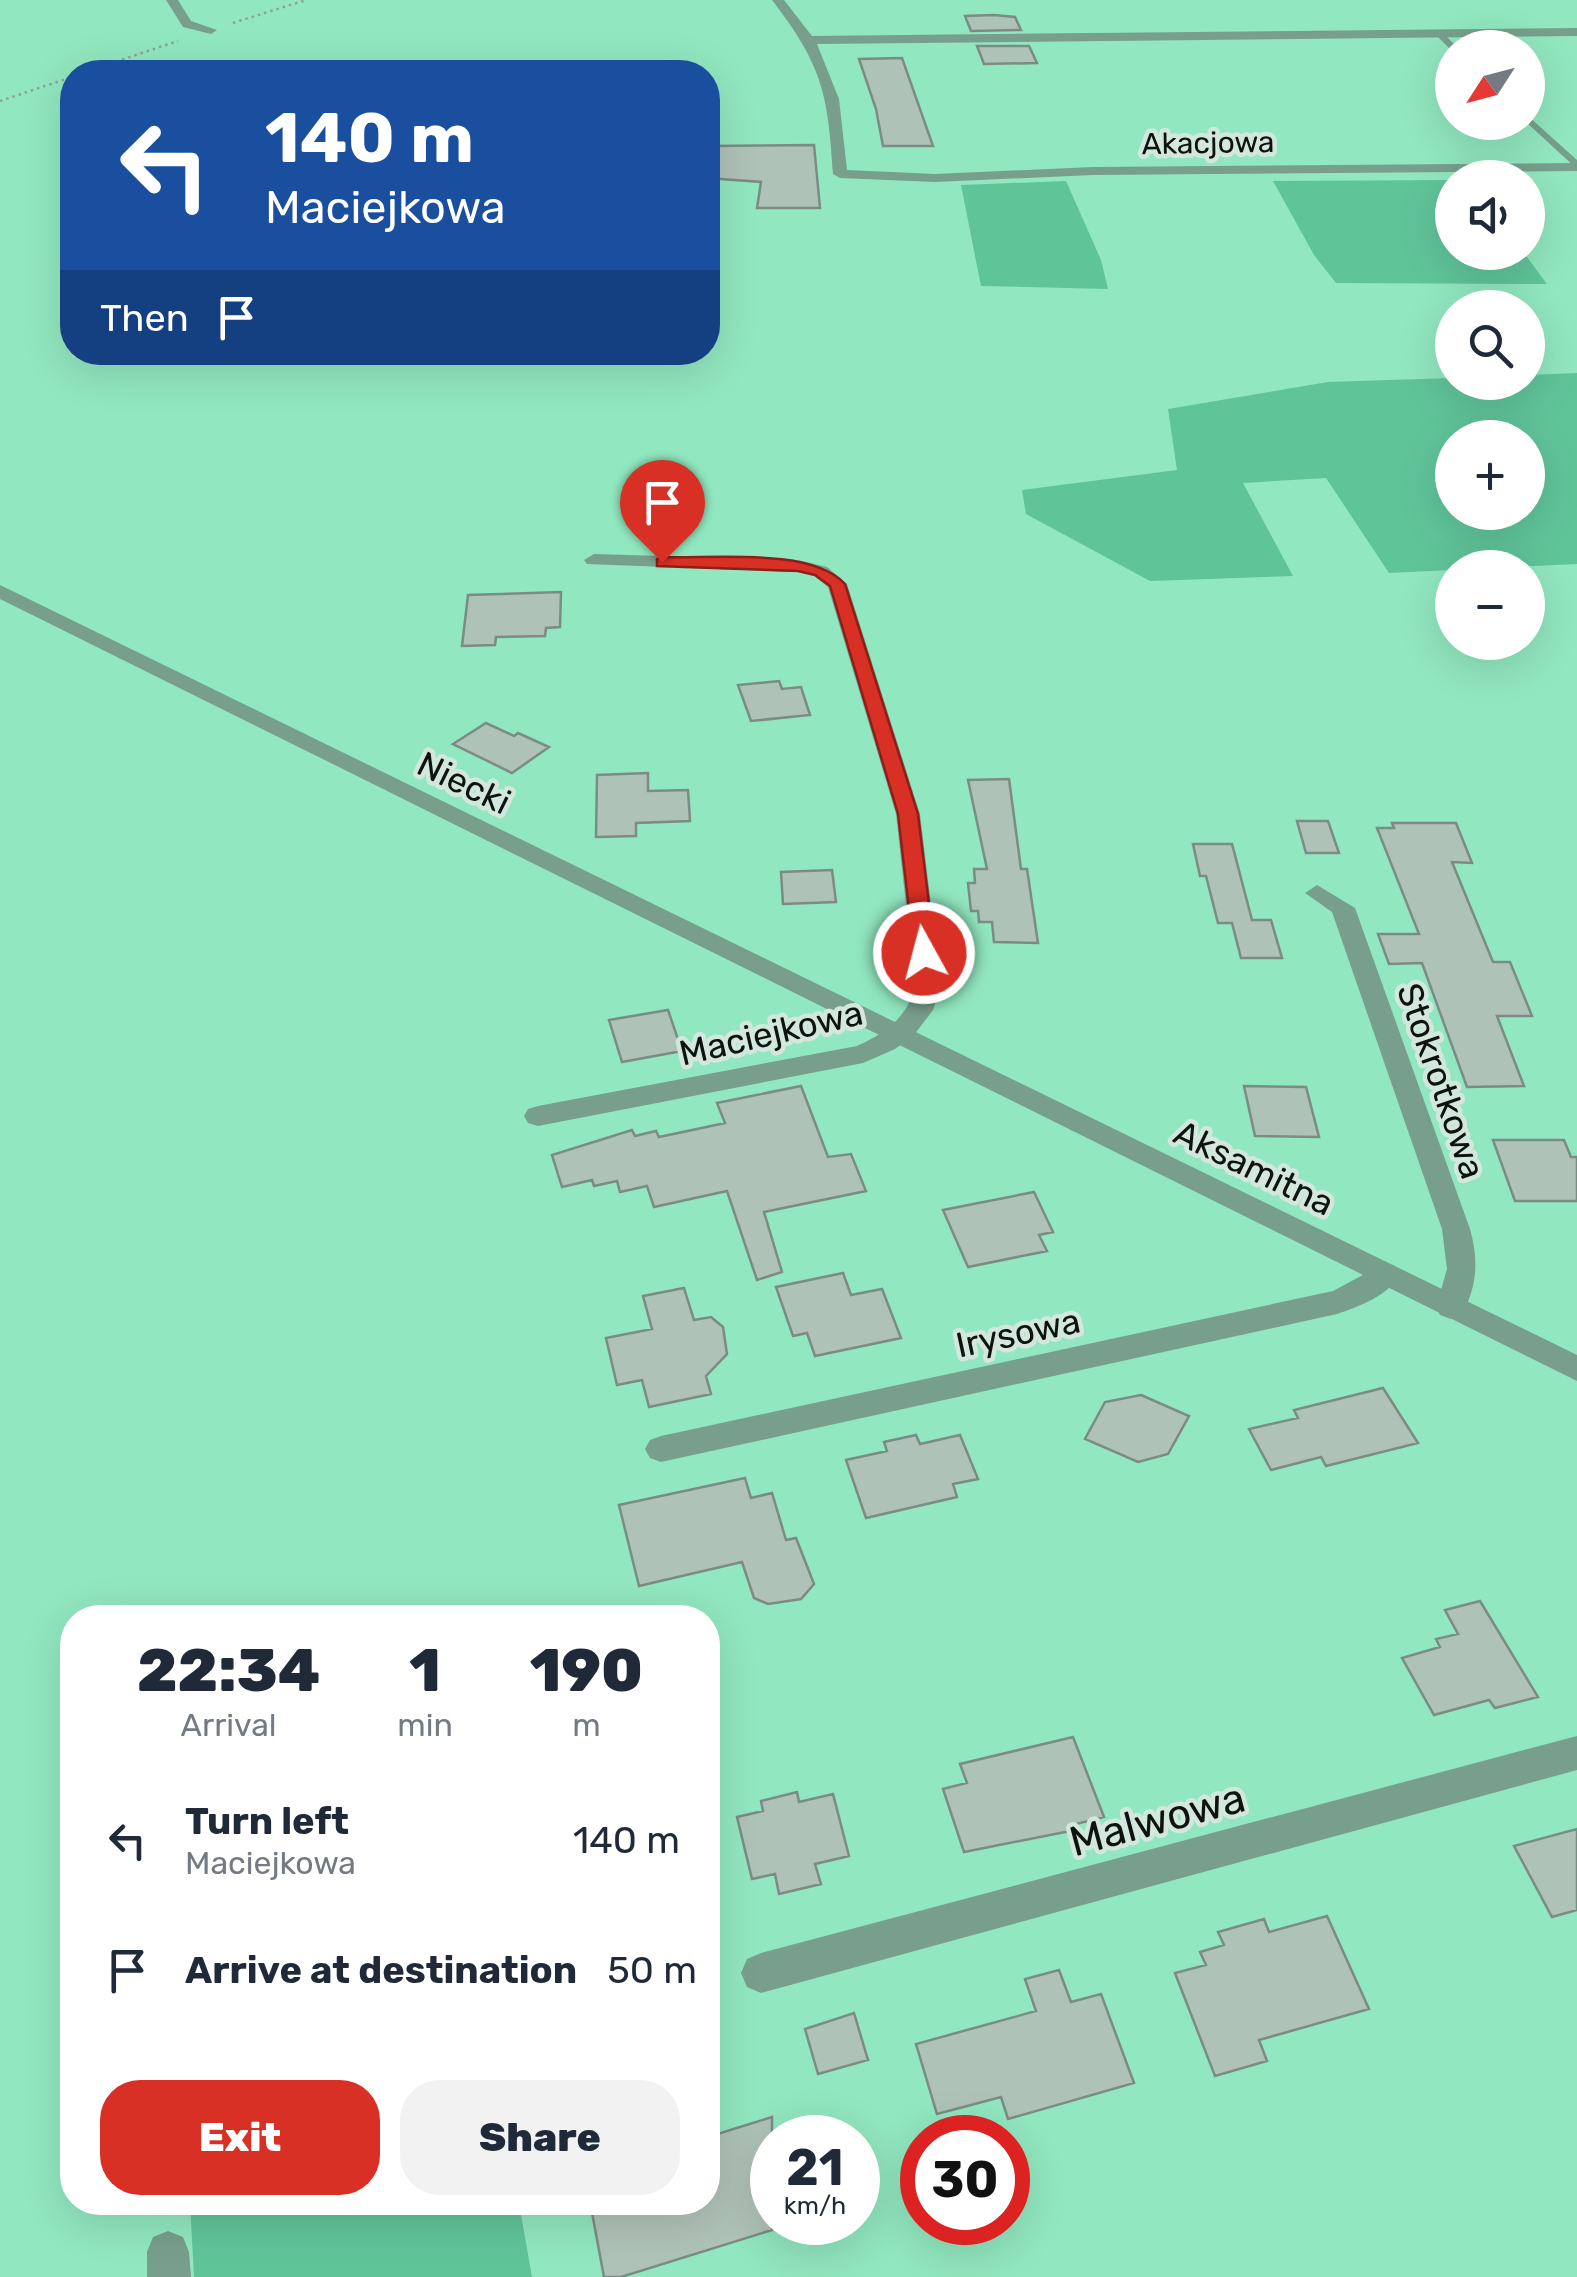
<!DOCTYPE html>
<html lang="en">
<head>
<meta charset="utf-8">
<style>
  body { margin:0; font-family:Rubik,sans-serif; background:#f2f2f3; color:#1f2937; height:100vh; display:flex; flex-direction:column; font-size:38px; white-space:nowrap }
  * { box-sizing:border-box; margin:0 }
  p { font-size:32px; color:#747a83 }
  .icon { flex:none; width:55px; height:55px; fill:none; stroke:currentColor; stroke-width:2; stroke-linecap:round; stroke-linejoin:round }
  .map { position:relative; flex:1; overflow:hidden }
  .details { position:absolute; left:60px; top:1605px; width:660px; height:610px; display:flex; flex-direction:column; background:#fff; border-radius:40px; box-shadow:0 10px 40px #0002 }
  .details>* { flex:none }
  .top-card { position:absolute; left:60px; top:60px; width:660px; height:305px; border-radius:40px; box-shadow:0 10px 40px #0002; background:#1a4fa0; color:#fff; overflow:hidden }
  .needle { width:65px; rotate:234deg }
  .controls { position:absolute; left:1435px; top:30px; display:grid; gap:20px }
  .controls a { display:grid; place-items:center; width:110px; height:110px; border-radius:50%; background:#fff; box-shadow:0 10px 40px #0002; font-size:50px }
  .speed { position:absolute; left:750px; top:2115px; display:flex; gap:20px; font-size:50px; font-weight:700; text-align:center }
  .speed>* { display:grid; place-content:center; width:130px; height:130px; border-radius:50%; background:#fff; box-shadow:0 10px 40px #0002; line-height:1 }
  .speed small { font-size:25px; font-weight:400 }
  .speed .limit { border:15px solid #d22; background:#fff; color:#111 }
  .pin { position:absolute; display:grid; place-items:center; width:85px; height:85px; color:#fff; margin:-102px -42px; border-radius:50% 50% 50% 0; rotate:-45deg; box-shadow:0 0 10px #0007 }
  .pin .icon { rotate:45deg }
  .me { position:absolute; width:110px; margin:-55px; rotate:353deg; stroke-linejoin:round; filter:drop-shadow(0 0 8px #0008) }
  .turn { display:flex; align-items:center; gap:35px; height:210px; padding:0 40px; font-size:45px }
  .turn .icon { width:130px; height:130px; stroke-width:2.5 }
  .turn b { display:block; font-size:70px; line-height:85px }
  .then { display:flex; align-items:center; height:95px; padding:0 40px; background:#0003; gap:20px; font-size:38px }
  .eta { display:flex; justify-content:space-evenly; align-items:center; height:170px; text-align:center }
  .eta b { font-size:60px; font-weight:800; line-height:70px }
  .button { display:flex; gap:20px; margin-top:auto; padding:20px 40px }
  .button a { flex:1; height:115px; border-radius:40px; background:#d93025; color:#fff; font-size:40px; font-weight:800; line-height:115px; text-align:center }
  .button a+a { background:#f2f2f3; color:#1f2937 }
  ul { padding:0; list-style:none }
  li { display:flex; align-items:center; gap:30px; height:130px; padding:0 40px }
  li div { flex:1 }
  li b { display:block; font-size:38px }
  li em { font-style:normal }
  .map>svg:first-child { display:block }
  .green { fill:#91e7bf; fill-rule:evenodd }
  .forest { fill:#60c499; fill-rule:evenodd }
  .building { fill:#afc2b8; stroke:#7b8c84; stroke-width:2.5 }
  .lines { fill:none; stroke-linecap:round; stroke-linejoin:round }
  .path { stroke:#919f97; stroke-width:2.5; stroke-dasharray:2.5 4; stroke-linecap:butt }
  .service { fill:#789f8c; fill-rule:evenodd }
  .minor { fill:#789f8c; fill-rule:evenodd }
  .tertiary { fill:#789f8c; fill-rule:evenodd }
  .route { fill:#d93025; stroke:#8d1f18; stroke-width:2.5 }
  .labels { text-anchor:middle; stroke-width:9; stroke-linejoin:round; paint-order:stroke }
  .far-street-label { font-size:30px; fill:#0d1310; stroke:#d4e7dd }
  .street-label { font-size:35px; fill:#0d1310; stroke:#d4e7dd }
  .near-street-label { font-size:42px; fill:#0d1310; stroke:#d4e7dd }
</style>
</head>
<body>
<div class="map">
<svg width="1577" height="2277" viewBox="0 0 1577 2277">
  <rect width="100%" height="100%" fill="#d4e7dd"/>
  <path class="green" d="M 0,0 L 1577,0 L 1577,2277 L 0,2277 ZM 1452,48 L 1528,48 L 1528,122 L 1452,122 ZM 72,72 L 708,72 L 708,352 L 72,352 ZM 1452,178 L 1528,178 L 1528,252 L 1452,252 ZM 1452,308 L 1528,308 L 1528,382 L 1452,382 ZM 1452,438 L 1528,438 L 1528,512 L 1452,512 ZM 1452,568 L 1528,568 L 1528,642 L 1452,642 ZM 72,1618 L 708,1618 L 708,2202 L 72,2202 ZM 772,2138 L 858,2138 L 858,2222 L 772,2222 ZM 922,2138 L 1008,2138 L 1008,2222 L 922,2222 Z"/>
  <path class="forest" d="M 1452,180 L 1452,252 L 1524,253 L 1547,284 L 1336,283 L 1314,255 L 1273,181 Z
    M 1066,181 L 1101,260 L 1108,289 L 981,286 L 961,185 Z
    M 1577,373 L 1577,564 L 1389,573 L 1326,478 L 1243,483 L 1293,576 L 1150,581 L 1026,514 L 1022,490 L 1177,470 L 1168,409 L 1328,382 L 1452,378 L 1452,382 L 1528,382 L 1528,375 ZM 1452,438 L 1528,438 L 1528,512 L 1452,512 Z
    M 190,2203 L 519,2203 L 532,2277 L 194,2277 Z"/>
  <path class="building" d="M 994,15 L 1015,17 L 1021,30 L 971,31 L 965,16 Z
    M 977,46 L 1029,46 L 1037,63 L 984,64 Z
    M 902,58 L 933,146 L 883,146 L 876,109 L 859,59 Z
    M 814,145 L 820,208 L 757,208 L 761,182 L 708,178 L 708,146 Z
    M 561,592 L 560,627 L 546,628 L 545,636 L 496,637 L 495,645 L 462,646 L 468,595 Z
    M 779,681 L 782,689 L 801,687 L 810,715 L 751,721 L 738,685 Z
    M 486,723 L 514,736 L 518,733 L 549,747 L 512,773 L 453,744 Z
    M 648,773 L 648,791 L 688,790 L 690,821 L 636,823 L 636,836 L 596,837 L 597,775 Z
    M 1009,779 L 1021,869 L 1027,869 L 1038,943 L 994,942 L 992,922 L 979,922 L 978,911 L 971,911 L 968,883 L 975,883 L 974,869 L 987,869 L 968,780 Z
    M 1297,821 L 1328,821 L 1339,853 L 1306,853 Z
    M 1392,823 L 1456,823 L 1472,863 L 1452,862 L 1493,962 L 1510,962 L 1532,1016 L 1497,1016 L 1524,1086 L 1467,1087 L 1422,963 L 1389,964 L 1378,934 L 1419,934 L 1377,828 L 1394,828 Z
    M 1193,844 L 1232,844 L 1252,920 L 1271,920 L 1282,958 L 1241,958 L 1232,923 L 1218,923 L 1206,876 L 1200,876 Z
    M 832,870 L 836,902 L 783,904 L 781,872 Z
    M 668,1010 L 682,1051 L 622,1062 L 609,1020 Z
    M 801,1086 L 828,1157 L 851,1154 L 866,1191 L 764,1212 L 782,1272 L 757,1280 L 727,1191 L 654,1207 L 647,1186 L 620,1192 L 617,1181 L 594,1186 L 592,1180 L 562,1187 L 552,1155 L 632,1130 L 635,1136 L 656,1131 L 659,1137 L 725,1123 L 717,1103 Z
    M 1244,1086 L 1306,1087 L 1319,1137 L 1255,1136 Z
    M 1493,1140 L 1564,1140 L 1571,1157 L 1577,1157 L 1577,1201 L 1515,1201 Z
    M 1034,1192 L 1053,1232 L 1039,1235 L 1047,1251 L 968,1267 L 943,1210 Z
    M 843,1273 L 851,1295 L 882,1289 L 901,1338 L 815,1356 L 807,1333 L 793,1336 L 776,1287 Z
    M 684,1288 L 694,1320 L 711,1317 L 723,1327 L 727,1354 L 706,1376 L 711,1394 L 649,1407 L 642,1380 L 617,1385 L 606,1338 L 652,1329 L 643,1296 Z
    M 1383,1388 L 1418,1443 L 1326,1466 L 1321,1457 L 1271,1470 L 1249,1429 L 1298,1418 L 1294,1410 Z
    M 1141,1395 L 1189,1416 L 1168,1454 L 1138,1462 L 1085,1439 L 1105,1402 Z
    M 916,1435 L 920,1444 L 960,1435 L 978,1479 L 953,1484 L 957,1497 L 866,1518 L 846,1460 L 887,1451 L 884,1442 Z
    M 745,1478 L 751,1498 L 772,1493 L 786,1540 L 796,1538 L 814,1584 L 801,1599 L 768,1604 L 754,1598 L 742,1562 L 639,1586 L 619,1505 Z
    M 1480,1601 L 1538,1697 L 1495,1708 L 1489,1700 L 1434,1715 L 1402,1658 L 1440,1647 L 1436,1639 L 1458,1634 L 1445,1610 Z
    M 1073,1737 L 1104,1817 L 1068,1826 L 1070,1831 L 964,1852 L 943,1789 L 967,1783 L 960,1764 Z
    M 797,1792 L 799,1802 L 833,1794 L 849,1856 L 815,1864 L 821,1884 L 779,1894 L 775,1874 L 752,1879 L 737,1817 L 763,1811 L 761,1801 Z
    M 1577,1829 L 1577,1910 L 1552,1917 L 1514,1846 Z
    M 1327,1916 L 1369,2009 L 1259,2040 L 1267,2061 L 1215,2076 L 1175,1973 L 1206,1965 L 1200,1952 L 1224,1945 L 1218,1932 L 1264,1919 L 1269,1932 Z
    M 1059,1970 L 1071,2002 L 1101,1994 L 1134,2083 L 1008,2119 L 1001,2097 L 937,2114 L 916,2044 L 1036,2011 L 1025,1979 Z
    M 854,2013 L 868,2060 L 818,2074 L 805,2029 Z
    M 772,2117 L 772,2230 L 621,2277 L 604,2277 L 590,2202 L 708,2202 L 708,2137 Z"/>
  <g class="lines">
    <path class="path" d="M 233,23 L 306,0
      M 85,72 L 178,41
      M 0,101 L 72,77"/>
    <path class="service" d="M 1438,30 L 1441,31 L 1458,48 L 1451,50 L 1434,33 Z
      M 1528,116 L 1577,160 L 1577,169 L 1526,122 Z"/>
    <path class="minor" d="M 166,0 L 178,0 L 191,21 L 217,30 L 211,34 L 183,27 Z
      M 772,0 L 784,0 L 812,36 L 1577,28 L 1577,36 L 817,44 L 839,99 L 847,170 L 935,174 L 1093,167 L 1577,163 L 1577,171 L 1093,175 L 935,182 L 840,178 L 833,174 C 828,93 822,65 772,0 Z
      M 594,554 L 798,560 L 827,567 L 847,584 L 920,814 L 941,987 L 933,1010 L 914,1035 L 895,1049 L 863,1063 L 538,1126 L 528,1123 L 524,1116 L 528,1109 L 538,1106 L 857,1046 C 885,1033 907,1018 915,987 L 896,814 L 828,587 L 813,575 L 798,572 L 587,564 L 584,560 Z
      M 1317,885 L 1355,908 L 1470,1229 C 1479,1261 1477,1286 1462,1315 L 1451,1319 L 1440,1315 L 1436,1307 L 1447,1269 L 1442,1229 L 1332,912 L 1305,893 Z
      M 1385,1263 L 1395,1266 L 1400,1274 C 1388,1296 1360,1306 1337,1314 L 661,1462 L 650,1458 L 645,1449 L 650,1440 L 661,1436 L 1333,1291 Z
      M 1577,1736 L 1577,1770 L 761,1993 L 747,1987 L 741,1973 L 747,1959 L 761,1953 Z
      M 168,2231 L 183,2237 L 189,2252 L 191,2277 L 147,2277 L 147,2252 L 153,2237 Z"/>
    <path class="tertiary" d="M 0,585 L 1577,1355 L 1577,1381 L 0,599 Z"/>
  </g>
  <path class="route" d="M 662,557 C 712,559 811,547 845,584 L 918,814 L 935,953 L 932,958 L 924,959 L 914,953 L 898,814 L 830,586 L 815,575 L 798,571 L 657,566 L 657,559 Z"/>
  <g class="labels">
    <g class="far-street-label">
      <text transform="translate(1208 143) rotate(-1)" y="10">Akacjowa</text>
    </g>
    <g class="street-label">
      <text transform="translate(464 783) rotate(26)" y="12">Niecki</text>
      <text transform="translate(771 1033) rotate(-13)" y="12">Maciejkowa</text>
      <text transform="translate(1441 1081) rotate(71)" y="12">Stokrotkowa</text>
      <text transform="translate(1254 1168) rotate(26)" y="12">Aksamitna</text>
      <text transform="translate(1018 1333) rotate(-12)" y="12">Irysowa</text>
    </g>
    <g class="near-street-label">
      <text transform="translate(1157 1819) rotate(-15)" y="15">Malwowa</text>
    </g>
  </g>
</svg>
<div class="controls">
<a><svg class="needle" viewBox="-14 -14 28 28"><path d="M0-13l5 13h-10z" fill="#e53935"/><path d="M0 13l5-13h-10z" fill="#747a83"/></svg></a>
<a><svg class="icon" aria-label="sound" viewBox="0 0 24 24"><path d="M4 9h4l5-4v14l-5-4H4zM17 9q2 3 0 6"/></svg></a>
<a><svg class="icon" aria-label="search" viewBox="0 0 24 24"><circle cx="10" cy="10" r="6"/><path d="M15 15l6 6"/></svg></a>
<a>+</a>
<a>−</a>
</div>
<div class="speed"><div>21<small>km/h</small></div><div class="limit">30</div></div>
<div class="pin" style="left:662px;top:562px;background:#d93025"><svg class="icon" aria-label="arrive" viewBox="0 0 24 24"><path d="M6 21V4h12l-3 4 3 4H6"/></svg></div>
<svg class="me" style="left:924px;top:953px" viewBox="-20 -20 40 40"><circle r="17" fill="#d93025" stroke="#fff" stroke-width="3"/><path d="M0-11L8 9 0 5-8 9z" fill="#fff"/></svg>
<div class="top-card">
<div class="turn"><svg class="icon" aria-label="left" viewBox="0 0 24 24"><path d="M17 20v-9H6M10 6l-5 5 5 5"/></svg><div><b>140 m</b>Maciejkowa</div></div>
<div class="then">Then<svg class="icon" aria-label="arrive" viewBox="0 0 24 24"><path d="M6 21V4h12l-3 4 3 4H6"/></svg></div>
</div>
<section class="details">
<div class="eta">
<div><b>22:34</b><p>Arrival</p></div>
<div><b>1</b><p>min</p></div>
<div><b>190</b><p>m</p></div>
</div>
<ul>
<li><svg class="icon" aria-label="left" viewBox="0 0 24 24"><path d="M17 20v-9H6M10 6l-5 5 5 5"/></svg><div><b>Turn left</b><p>Maciejkowa</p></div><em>140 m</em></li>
<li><svg class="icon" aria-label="arrive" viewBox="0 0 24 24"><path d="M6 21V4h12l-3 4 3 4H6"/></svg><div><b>Arrive at destination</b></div><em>50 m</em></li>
</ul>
<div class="button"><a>Exit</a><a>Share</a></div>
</section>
</div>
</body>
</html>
